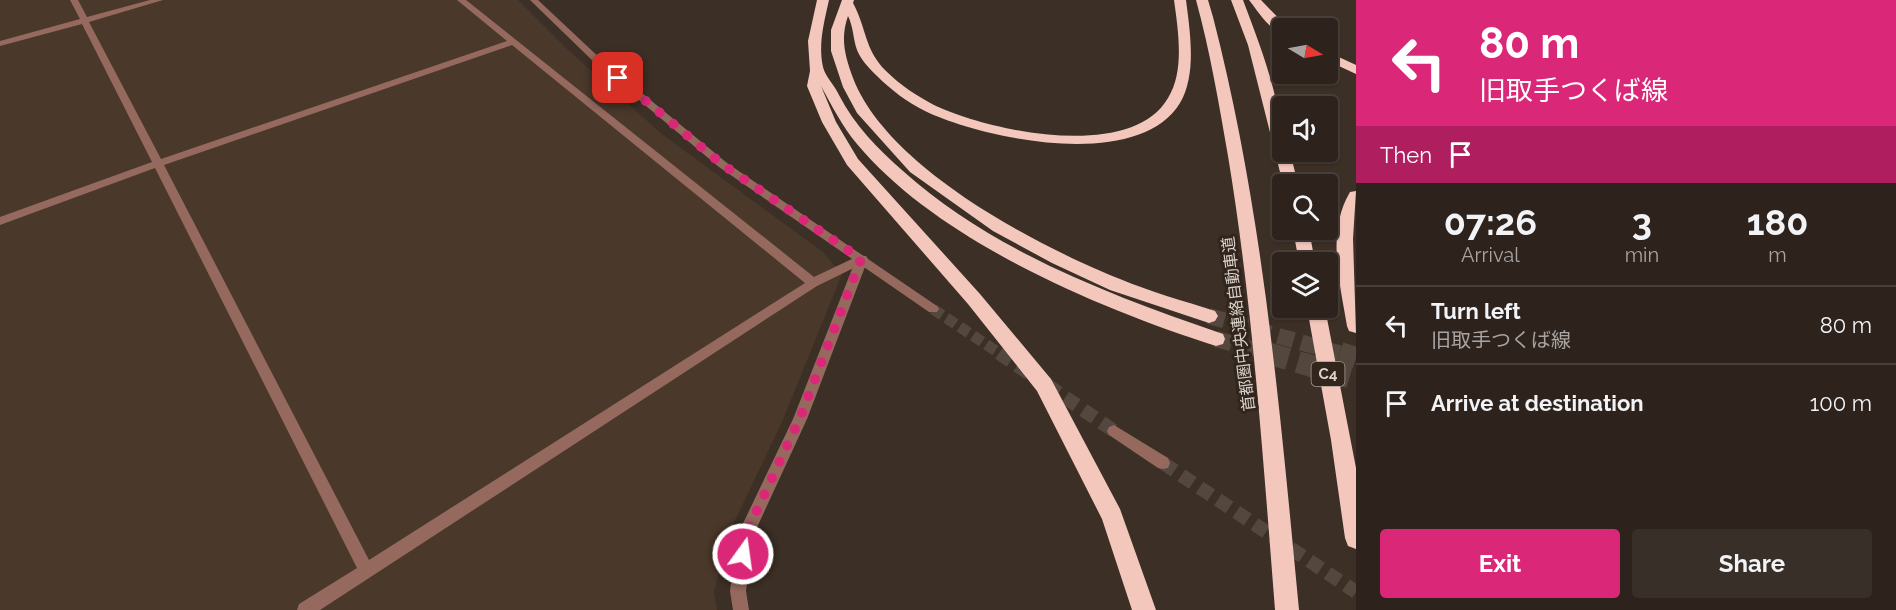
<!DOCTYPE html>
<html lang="en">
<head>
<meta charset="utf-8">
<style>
  body { margin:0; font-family:Raleway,"Noto Sans JP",sans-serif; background:#392f29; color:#f1f3f6; height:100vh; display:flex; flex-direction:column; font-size:22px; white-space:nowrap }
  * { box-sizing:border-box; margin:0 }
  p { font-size:20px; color:#a7a4a3 }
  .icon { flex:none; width:33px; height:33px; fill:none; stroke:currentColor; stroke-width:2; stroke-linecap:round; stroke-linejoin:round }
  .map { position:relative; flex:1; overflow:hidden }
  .drawer { display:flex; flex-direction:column; background:#2d231c; width:540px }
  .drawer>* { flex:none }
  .hud { background:#db2777; color:#fff; overflow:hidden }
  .needle { width:39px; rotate:100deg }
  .tools { position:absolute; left:1272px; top:18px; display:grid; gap:12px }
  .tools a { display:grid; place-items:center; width:66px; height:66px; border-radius:6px; background:#2d231c; box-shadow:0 2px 4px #0004,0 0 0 2px #48403b; font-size:30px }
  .pin { position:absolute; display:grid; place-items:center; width:51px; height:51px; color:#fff; margin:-26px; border-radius:12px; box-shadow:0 3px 9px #0006 }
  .me { position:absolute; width:66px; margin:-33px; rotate:14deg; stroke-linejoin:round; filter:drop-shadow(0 0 4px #0008) }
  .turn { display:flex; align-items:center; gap:21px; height:126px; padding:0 24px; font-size:27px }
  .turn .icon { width:78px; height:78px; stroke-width:2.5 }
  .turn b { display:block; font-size:42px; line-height:51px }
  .then { display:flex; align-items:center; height:57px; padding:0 24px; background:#0003; gap:12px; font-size:22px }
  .eta { display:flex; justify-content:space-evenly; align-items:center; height:102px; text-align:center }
  .eta b { font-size:36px; font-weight:700; line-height:42px }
  .action { display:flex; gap:12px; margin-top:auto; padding:12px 24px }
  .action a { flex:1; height:69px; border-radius:6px; background:#db2777; color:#fff; font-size:24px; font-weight:700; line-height:69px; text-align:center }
  .action a+a { background:#392f29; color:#f1f3f6 }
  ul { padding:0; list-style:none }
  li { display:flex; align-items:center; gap:18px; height:78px; padding:0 24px; border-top:2px solid #48403b }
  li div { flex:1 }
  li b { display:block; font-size:22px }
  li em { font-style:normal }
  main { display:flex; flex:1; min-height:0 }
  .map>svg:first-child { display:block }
  .built { fill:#4a382a }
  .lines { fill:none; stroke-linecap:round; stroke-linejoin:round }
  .tertiary-tunnel-far1 { stroke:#54473e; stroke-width:11; stroke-dasharray:11 5; stroke-linecap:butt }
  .tertiary-tunnel { stroke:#54473e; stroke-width:14; stroke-dasharray:14 8; stroke-linecap:butt }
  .motorway-tunnel-far1 { stroke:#54473e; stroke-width:16; stroke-dasharray:16 8; stroke-linecap:butt }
  .motorway-tunnel { stroke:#54473e; stroke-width:22; stroke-dasharray:22 10; stroke-linecap:butt }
  .service { fill:#95695e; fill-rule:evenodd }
  .minor { fill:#95695e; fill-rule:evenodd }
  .tertiary { fill:#95695e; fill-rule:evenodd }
  .motorway { fill:#f3c7bc; fill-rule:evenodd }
  .route { stroke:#db2777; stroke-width:10; stroke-dasharray:0 18 }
  .labels { text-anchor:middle; stroke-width:6; stroke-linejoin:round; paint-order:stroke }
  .shield { fill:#31251c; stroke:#a79e97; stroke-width:1.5 }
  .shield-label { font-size:15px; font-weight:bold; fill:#dad2cc }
  .street-label { font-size:16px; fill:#dad2cc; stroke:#31251c }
</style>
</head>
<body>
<main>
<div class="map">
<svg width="1356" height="610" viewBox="0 0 1356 610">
  <rect width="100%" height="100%" fill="#3c2f25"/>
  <path class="built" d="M 0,0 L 518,0 L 568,50 L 663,135 L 823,252 L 842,274 L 782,422 L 729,533 L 714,592 L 717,610 L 0,610 Z"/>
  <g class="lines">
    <path class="tertiary-tunnel-far1" d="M 933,309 L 1002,355"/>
    <path class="tertiary-tunnel" d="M 999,353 L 1030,374
      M 1047,385 L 1114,431
      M 1163,463 L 1356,592"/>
    <path class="motorway-tunnel-far1" d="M 1209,316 L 1345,355
      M 1216,339 L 1272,355"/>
    <path class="motorway-tunnel" d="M 1267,353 L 1356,379
      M 1340,353 L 1356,358"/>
    <path class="service" d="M 70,0 L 78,0 L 87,17 L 150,0 L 163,0 L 89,22 L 161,159 L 507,41 L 457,0 L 466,0 L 814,277 L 858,256 L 866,256 L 868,259 L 866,262 L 817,286 L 320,610 L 297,610 L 299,604 L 357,568 L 155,168 L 0,225 L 0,217 L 152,162 L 82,24 L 0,46 L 0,41 L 80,19 ZM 512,45 L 805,283 L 369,560 L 164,165 Z"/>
    <path class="minor" d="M 862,255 L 868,259 L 807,419 L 753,536 L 746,591 L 749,610 L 733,610 L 730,591 L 737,536 L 793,419 L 856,259 Z"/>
    <path class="tertiary" d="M 530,0 L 538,0 L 603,61 L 727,163 L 937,306 L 939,309 L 937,312 L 929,312 L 719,167 L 597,65 Z
      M 1114,425 L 1168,458 L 1170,463 L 1168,468 L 1163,469 L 1158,468 L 1109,435 L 1107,431 L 1109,427 Z"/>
    <path class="motorway" d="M 817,0 L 829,0 C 824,23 818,44 823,67 C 825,76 835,86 839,95 C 855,126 877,148 903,171 C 994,252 1110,295 1223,334 L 1225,339 L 1223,344 L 1216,346 C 1098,308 938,241 857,144 C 842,126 832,106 821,86 L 836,122 L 858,159 L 980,294 L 1051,379 L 1120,509 L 1156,610 L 1132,610 L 1102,519 L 1037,391 L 968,304 L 847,165 L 822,122 L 807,86 L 810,71 L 808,41 Z
      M 842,0 L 854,0 L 853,3 C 867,29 864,49 886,71 C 900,85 917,96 934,105 C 988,131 1131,162 1168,98 C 1185,71 1178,30 1174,0 L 1186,0 C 1190,32 1197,74 1180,103 C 1138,172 983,139 925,111 C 907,102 891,90 877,76 C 869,68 859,58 856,47 C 853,37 853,26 848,16 C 840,39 845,56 853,78 C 887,167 1035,245 1120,279 C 1151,292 1184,301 1215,311 L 1218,316 L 1215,321 L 1209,323 L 1110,290 L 1052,263 L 993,231 L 910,172 L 857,113 L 843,87 L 831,51 L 831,30 Z
      M 1196,0 L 1208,0 L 1213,17 C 1263,210 1280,411 1299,610 L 1275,610 C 1263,458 1253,307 1228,156 C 1219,104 1210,51 1196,0 Z
      M 1231,0 L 1243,0 C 1261,48 1282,100 1282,152 L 1290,152 L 1298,184 L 1283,184 L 1248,45 Z
      M 1249,0 L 1261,0 L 1288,28 L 1282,28 L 1282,33 C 1268,29 1258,11 1249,0 Z
      M 1328,52 L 1356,65 L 1356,74 L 1328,61 Z
      M 1356,191 L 1353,239 L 1356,333 L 1349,331 L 1347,326 C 1340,283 1326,232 1350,192 Z
      M 1293,230 L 1309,230 L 1315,262 L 1299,262 Z
      M 1307,308 L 1325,308 L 1356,468 L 1356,549 L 1348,546 L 1345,538 L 1331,440 Z"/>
  </g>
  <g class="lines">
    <path class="route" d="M 618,78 L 723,165 L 861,259 L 800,418 L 745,536 L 743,554"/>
  </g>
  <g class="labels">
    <rect class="shield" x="1311.5" y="362" width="33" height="24" rx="4.5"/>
    <g class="shield-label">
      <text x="1328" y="379">C4</text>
    </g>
    <g class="street-label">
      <text transform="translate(1238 324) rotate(-97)" y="6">首都圏中央連絡自動車道</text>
    </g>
  </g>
</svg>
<div class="tools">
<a><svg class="needle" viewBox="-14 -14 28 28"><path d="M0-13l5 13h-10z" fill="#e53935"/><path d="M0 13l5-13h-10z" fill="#a7a4a3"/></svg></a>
<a><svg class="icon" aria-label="sound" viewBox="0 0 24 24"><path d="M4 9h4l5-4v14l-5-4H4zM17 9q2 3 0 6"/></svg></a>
<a><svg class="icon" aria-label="search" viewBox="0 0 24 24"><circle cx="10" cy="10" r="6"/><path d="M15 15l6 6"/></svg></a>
<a><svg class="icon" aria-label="layers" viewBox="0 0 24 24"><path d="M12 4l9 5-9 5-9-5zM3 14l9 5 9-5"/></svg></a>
</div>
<div class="pin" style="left:618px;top:78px;background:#d93025"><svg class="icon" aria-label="arrive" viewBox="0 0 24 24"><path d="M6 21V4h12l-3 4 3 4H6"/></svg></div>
<svg class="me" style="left:743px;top:554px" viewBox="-20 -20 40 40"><circle r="17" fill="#db2777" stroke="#fff" stroke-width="3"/><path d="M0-11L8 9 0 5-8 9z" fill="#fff"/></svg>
</div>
<section class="drawer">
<div class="hud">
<div class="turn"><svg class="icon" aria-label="left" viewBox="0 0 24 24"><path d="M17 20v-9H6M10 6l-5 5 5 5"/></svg><div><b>80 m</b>旧取手つくば線</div></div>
<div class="then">Then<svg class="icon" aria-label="arrive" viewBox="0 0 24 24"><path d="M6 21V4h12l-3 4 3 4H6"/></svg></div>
</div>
<div class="eta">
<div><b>07:26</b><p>Arrival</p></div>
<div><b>3</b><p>min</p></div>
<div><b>180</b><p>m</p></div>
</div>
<ul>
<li><svg class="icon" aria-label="left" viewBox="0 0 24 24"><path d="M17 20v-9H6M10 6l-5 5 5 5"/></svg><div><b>Turn left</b><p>旧取手つくば線</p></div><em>80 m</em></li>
<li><svg class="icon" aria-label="arrive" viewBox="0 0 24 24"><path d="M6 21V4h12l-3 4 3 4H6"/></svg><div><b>Arrive at destination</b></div><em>100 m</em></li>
</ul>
<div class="action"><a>Exit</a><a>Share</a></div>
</section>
</main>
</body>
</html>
